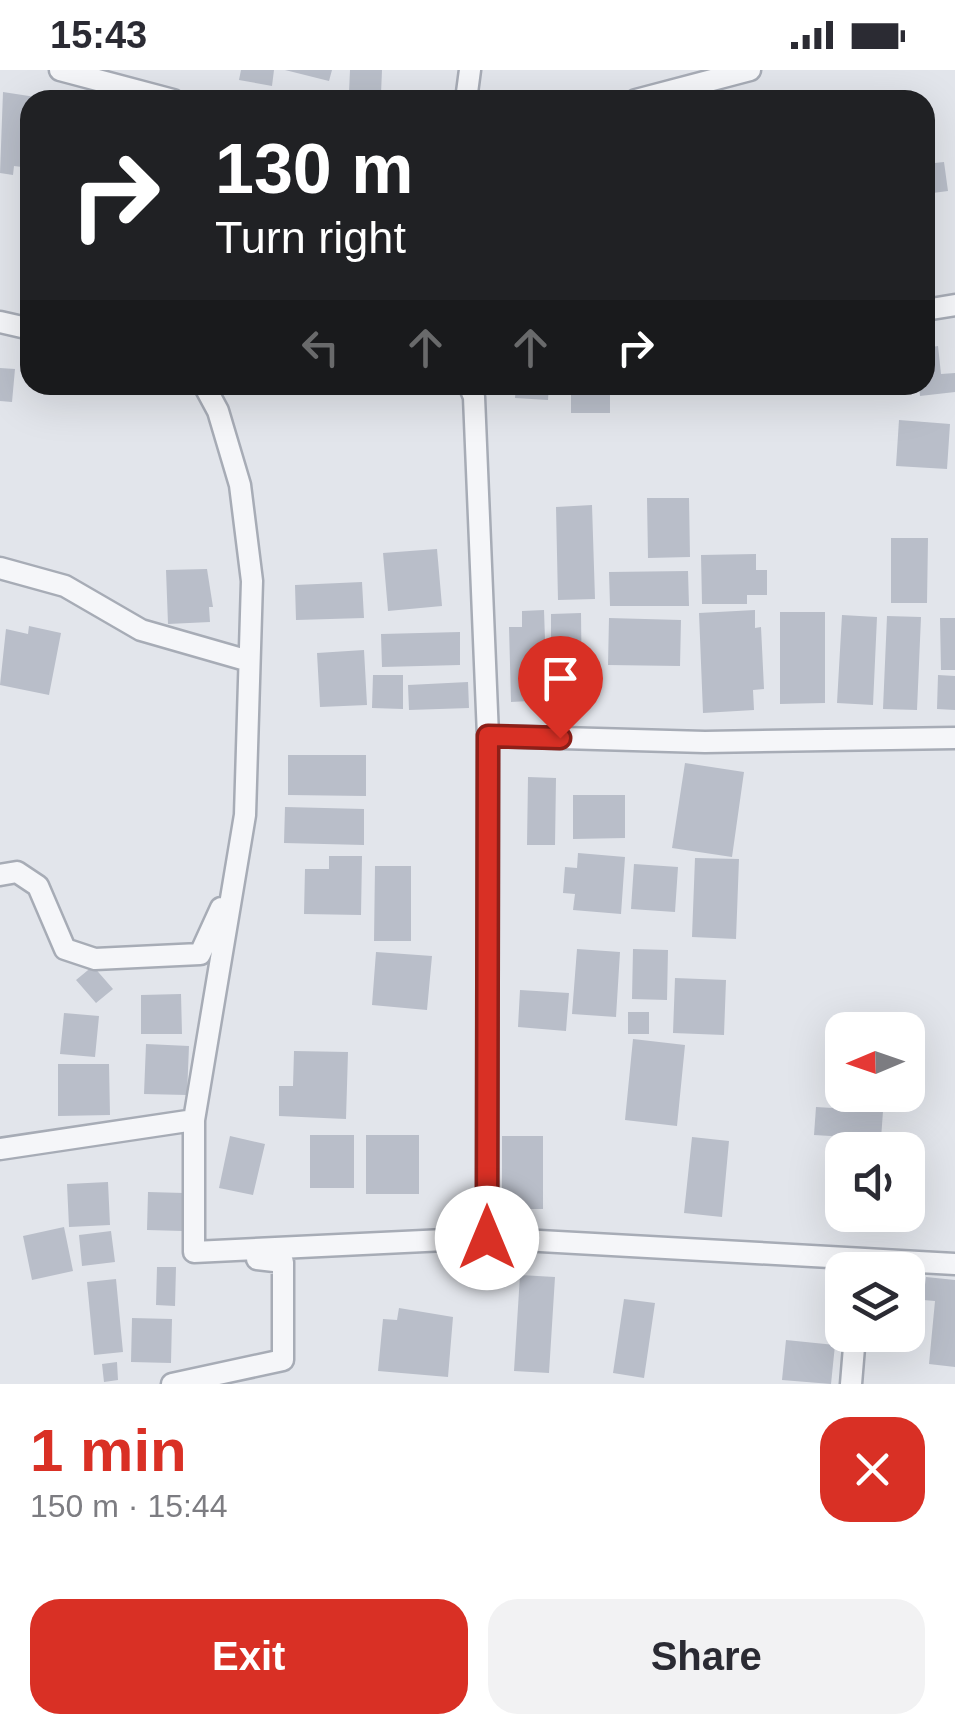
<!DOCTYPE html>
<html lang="en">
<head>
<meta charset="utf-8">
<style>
  body { margin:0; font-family:Helvetica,sans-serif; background:#f2f2f3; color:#2b2b33; height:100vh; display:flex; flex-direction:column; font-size:38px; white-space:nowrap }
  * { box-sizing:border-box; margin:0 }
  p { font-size:32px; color:#7c7c81 }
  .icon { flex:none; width:55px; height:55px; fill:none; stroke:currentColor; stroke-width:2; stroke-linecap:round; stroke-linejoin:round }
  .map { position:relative; height:1314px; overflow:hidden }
  .details { display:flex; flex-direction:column; background:#fff; flex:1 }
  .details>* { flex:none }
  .hud { position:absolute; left:20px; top:20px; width:915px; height:305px; border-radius:30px; box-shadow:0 10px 40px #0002; background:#202124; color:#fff; overflow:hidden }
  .needle { width:65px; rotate:268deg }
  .fabs { position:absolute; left:825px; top:942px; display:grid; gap:20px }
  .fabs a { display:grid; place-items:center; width:100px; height:100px; border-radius:20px; background:#fff; box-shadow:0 10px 40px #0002; font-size:50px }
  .pin { position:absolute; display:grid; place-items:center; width:85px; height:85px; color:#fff; margin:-102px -42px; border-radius:50% 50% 50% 0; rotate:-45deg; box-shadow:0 0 10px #0007 }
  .pin .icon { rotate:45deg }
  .me { position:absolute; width:110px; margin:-55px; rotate:0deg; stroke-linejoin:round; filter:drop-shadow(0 0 8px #0008) }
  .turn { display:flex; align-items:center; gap:35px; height:210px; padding:0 30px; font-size:45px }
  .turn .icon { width:130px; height:130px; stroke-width:2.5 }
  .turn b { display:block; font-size:70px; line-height:85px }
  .lanes { display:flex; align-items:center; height:95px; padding:0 30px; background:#0003; justify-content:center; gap:50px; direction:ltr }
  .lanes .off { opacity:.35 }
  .round { display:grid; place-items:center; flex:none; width:105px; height:105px; border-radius:30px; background:#f2f2f3 }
  .summary { display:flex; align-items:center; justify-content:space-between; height:170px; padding:0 30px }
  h1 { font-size:60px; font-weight:800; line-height:75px; color:#d93025 }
  .action { display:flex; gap:20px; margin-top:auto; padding:20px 30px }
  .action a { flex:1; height:115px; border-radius:30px; background:#d93025; color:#fff; font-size:40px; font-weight:800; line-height:115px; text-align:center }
  .action a+a { background:#f2f2f3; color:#2b2b33 }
  .status { display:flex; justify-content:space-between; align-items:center; height:70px; padding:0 50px; background:#fff; direction:ltr }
  .status svg { height:28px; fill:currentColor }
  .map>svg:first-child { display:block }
  .building { fill:#b9bec9 }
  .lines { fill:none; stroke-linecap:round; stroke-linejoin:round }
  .minor-casing { stroke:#a7acb6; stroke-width:25 }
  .minor { stroke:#f5f6f9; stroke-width:20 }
  .route-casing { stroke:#8d1f18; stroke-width:25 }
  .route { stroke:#d93025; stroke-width:18 }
</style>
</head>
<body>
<div class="status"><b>15:43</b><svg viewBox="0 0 49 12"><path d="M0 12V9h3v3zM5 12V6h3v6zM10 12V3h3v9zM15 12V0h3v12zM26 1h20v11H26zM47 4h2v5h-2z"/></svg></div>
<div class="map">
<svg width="955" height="1314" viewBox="0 0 955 1314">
  <rect width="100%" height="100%" fill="#e2e5eb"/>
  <path class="building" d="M 241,0 L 274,0 L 272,16 L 239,10 Z
    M 285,0 L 332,0 L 329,11 Z
    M 350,0 L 382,0 L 381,24 L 349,23 Z
    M 3,22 L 42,28 L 30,30 L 30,98 L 14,96 L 13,105 L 0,103 Z
    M 944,92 L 948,121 L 925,124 L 925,94 Z
    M 938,276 L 941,304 L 955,303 L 955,322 L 920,326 L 919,315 L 925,315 L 925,278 Z
    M 0,298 L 15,299 L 12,332 L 0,331 Z
    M 516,315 L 549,315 L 548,330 L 515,328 Z
    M 571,315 L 610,315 L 610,343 L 571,343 Z
    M 899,350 L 950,354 L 947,399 L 896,396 Z
    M 647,428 L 689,428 L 690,487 L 648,488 Z
    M 592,435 L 595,529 L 558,530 L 556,437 Z
    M 891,468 L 928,468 L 927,533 L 891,533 Z
    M 437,479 L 442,536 L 388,541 L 383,483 Z
    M 756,484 L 756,500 L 767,500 L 767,525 L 747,525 L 747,534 L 702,534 L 701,485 Z
    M 207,499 L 213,537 L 209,537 L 210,552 L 168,554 L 166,500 Z
    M 688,501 L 689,536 L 610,536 L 609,502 Z
    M 362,512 L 364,548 L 296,550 L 295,515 Z
    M 544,540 L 547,630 L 511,632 L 509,557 L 522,557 L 522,541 Z
    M 755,540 L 755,558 L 761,557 L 764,619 L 753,620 L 754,640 L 703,643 L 699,543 Z
    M 780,542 L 825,542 L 825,633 L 780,634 Z
    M 581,543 L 582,631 L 551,632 L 551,544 Z
    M 842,545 L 877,547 L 873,635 L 837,633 Z
    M 887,546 L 921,547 L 917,640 L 883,639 Z
    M 609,548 L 681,550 L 680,596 L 608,595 Z
    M 940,548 L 955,548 L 955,600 L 941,600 Z
    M 29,556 L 61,563 L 49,625 L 0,615 L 6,559 L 28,564 Z
    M 460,562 L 460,595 L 382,597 L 381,564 Z
    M 364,580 L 367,635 L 320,637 L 317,583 Z
    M 373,605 L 403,605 L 403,639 L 372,638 Z
    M 938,605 L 955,606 L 955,640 L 937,639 Z
    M 468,612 L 469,638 L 409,640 L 408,615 Z
    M 288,685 L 366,685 L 366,726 L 288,725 Z
    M 685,693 L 744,702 L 732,787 L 672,778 Z
    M 528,707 L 556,708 L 555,775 L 527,775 Z
    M 573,725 L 625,725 L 625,768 L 573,769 Z
    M 285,737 L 364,739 L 364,775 L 284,773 Z
    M 578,783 L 625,787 L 621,844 L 573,840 L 575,824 L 563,823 L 565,797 L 577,798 Z
    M 329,786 L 362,786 L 361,845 L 304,844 L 305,799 L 329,799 Z
    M 695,788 L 739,789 L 736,869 L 692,867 Z
    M 634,794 L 678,797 L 675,842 L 631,839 Z
    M 375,796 L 411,796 L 411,871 L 374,871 Z
    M 577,879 L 620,882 L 616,947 L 572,944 Z
    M 633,879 L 668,880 L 667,930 L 632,929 Z
    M 376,882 L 432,886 L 427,940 L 372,935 Z
    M 93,896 L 113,919 L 96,933 L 76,910 Z
    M 675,908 L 726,910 L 724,965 L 673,963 Z
    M 520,920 L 569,923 L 566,961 L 518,957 Z
    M 181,924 L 182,964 L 141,964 L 141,925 Z
    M 628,942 L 649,942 L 649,964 L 628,964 Z
    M 64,943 L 99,946 L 95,987 L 60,984 Z
    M 633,969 L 685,975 L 677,1056 L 625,1050 Z
    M 146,974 L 189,976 L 187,1025 L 144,1024 Z
    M 294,981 L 348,982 L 346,1049 L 279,1046 L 279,1016 L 293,1016 Z
    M 58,994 L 109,994 L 110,1045 L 58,1046 Z
    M 816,1037 L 883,1041 L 881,1069 L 814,1065 Z
    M 310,1065 L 354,1065 L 354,1118 L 310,1118 Z
    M 366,1065 L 419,1065 L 419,1124 L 366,1124 Z
    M 230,1066 L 265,1074 L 253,1125 L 219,1118 Z
    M 502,1066 L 543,1066 L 543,1139 L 502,1139 Z
    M 692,1067 L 729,1071 L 722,1147 L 684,1143 Z
    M 108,1112 L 110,1155 L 69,1157 L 67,1114 Z
    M 148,1122 L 184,1123 L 183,1161 L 147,1160 Z
    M 64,1157 L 73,1201 L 32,1210 L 23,1166 Z
    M 111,1161 L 115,1192 L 82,1196 L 79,1165 Z
    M 157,1197 L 176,1197 L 175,1236 L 156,1235 Z
    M 520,1205 L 555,1207 L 549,1303 L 514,1301 Z
    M 926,1207 L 955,1210 L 955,1297 L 929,1294 L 935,1231 L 923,1230 Z
    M 116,1209 L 123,1282 L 94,1285 L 87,1212 Z
    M 624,1229 L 655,1233 L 644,1308 L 613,1303 Z
    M 399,1238 L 453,1247 L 448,1307 L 378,1301 L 383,1249 L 397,1250 Z
    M 132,1248 L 172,1249 L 171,1293 L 131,1292 Z
    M 786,1270 L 835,1275 L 831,1314 L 782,1310 Z
    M 117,1292 L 118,1310 L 104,1312 L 102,1294 Z"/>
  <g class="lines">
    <defs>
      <path id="minor" d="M 60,0 L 173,30
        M 466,30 L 470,0
        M 636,30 L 750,0
        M 925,240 L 955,235
        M 0,252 L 22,257
        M 0,498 L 65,516 L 141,560 L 249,591
        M 488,666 L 705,672 L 955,668
        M 0,805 L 17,802 L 38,816 L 65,879 L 95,889 L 200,884 L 221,838
        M 194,1050 L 245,745 L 252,511 L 240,415 L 218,341 L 204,315
        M 0,1079 L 194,1050 L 194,1182 L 487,1168 L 488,666 L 474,327 L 469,315
        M 487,1168 L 955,1194
        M 172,1314 L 283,1290 L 283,1192 L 257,1189
        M 851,1314 L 855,1265"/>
    </defs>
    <use href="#minor" class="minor-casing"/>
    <use href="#minor" class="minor"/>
  </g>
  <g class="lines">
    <defs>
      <path id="route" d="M 487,1168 L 488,666 L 560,668"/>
    </defs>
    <use href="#route" class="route-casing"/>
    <use href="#route" class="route"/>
  </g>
</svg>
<div class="fabs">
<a><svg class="needle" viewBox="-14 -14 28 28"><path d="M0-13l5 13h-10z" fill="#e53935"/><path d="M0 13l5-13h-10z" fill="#7c7c81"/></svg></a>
<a><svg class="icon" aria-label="sound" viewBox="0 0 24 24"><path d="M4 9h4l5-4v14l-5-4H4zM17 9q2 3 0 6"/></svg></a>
<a><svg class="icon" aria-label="layers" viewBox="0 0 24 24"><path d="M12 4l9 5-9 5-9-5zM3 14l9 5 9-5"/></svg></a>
</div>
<div class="pin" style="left:560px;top:668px;background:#d93025"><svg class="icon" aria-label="arrive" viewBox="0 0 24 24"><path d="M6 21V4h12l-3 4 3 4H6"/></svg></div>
<svg class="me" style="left:487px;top:1168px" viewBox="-20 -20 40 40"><circle r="19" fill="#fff"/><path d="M0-13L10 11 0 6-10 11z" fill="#d93025"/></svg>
<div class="hud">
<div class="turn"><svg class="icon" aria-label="right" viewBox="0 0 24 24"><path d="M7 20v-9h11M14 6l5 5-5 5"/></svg><div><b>130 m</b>Turn right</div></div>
<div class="lanes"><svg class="icon off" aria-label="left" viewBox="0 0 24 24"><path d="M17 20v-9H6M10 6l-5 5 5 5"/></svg><svg class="icon off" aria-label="ahead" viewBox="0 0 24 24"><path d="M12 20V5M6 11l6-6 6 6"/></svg><svg class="icon off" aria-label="ahead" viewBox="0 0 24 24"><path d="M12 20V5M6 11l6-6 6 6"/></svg><svg class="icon" aria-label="right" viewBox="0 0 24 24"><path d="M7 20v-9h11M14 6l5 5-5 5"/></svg></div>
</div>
</div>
<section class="details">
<div class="summary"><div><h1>1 min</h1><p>150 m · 15:44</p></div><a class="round" style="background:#d93025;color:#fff"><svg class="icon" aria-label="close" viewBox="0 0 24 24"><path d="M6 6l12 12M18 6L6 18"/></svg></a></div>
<div class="action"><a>Exit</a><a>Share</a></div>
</section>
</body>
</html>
